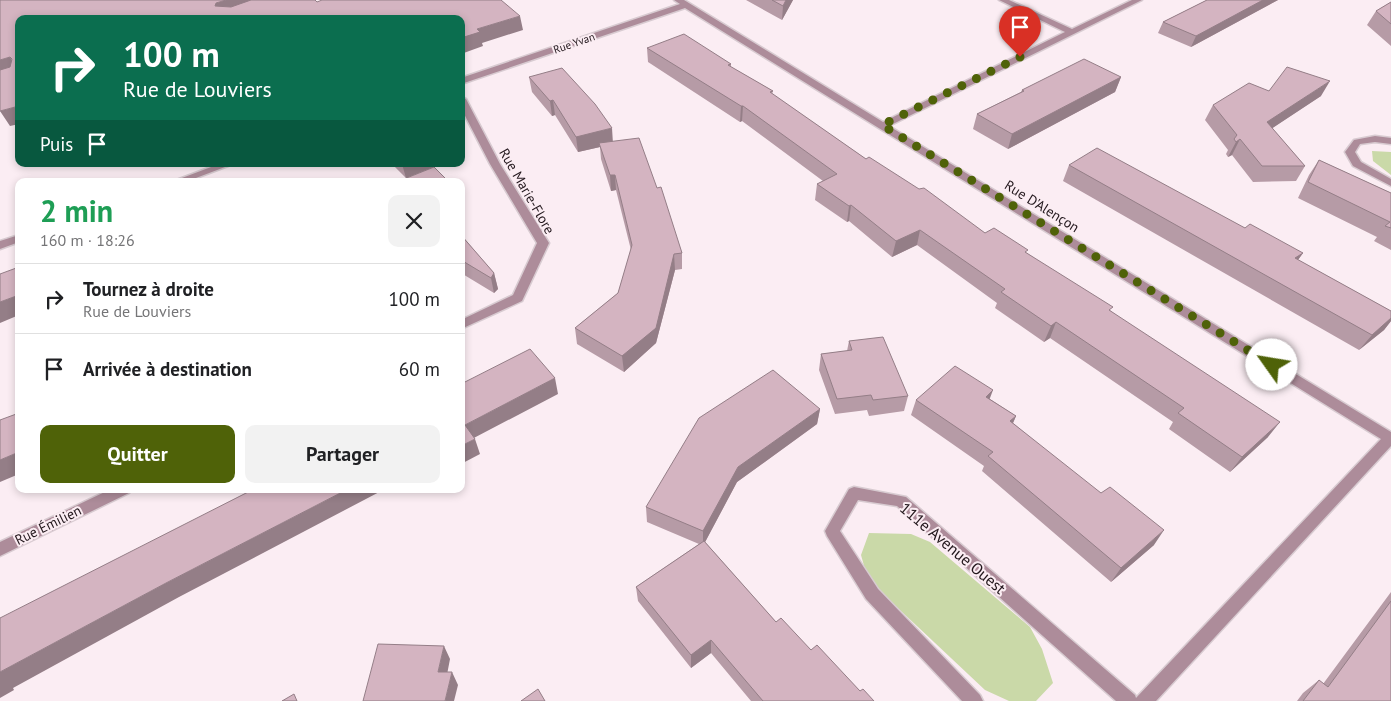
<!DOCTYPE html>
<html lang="fr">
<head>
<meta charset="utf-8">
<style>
  body { margin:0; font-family:"PT Sans",sans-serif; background:#f2f2f2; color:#202124; height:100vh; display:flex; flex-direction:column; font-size:19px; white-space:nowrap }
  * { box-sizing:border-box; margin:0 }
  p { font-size:16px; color:#757577 }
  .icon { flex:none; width:28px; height:28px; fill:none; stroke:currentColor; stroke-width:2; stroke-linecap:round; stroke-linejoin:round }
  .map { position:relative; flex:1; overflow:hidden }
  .side { position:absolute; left:15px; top:178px; width:450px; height:315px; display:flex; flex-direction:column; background:#fff; border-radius:10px; box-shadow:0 2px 8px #0003 }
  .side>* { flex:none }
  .top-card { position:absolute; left:15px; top:15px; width:450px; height:152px; border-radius:10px; box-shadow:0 2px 8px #0003; background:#0b6e4f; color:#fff; overflow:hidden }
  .pin { position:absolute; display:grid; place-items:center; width:42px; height:42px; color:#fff; margin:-51px -21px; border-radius:50% 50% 50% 0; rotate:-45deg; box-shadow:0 0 5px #0007 }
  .pin .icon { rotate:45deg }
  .me { position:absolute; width:55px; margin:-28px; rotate:302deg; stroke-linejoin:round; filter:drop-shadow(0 0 4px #0008) }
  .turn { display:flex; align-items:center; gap:18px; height:105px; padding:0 25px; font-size:22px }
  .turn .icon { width:65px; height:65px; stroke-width:2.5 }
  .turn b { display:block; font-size:35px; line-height:42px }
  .then { display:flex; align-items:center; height:48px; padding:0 25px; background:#0003; gap:10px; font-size:19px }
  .round { display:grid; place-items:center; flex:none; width:52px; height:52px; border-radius:10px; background:#f2f2f2 }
  .overview { display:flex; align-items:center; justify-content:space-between; height:85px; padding:0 25px }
  h1 { font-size:30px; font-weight:600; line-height:38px; color:#1e9e55 }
  .cta { display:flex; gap:10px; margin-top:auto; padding:10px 25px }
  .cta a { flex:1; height:58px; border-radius:10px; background:#4f6208; color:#fff; font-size:20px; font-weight:600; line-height:58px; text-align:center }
  .cta a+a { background:#f2f2f2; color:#202124 }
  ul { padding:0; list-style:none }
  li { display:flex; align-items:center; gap:15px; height:70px; padding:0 25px; border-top:1px solid #e0e0e0 }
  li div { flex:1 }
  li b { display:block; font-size:19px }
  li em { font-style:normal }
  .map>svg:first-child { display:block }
  .green { fill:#cad9a8 }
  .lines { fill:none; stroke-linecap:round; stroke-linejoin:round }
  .minor-casing { stroke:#d8cbd1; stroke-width:3 }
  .minor { fill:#ad8c9a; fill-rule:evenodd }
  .wall { fill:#b69ba6 }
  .shaded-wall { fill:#947e87 }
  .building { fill:#d4b4c1; stroke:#947e87 }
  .route { stroke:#4f6208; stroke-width:9; stroke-dasharray:0 16.2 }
  .labels { text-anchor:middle; stroke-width:4; stroke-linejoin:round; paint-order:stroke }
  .far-street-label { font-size:11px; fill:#22171c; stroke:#fbedf3 }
  .street-label { font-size:14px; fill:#22171c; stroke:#fbedf3 }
  .near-street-label { font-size:16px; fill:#22171c; stroke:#fbedf3 }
</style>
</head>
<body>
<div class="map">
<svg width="1391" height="701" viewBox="0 0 1391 701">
  <rect width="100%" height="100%" fill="#fbedf3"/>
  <path class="green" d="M 1372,151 L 1391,152 L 1391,175 L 1373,161 Z
    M 869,533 L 911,534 L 930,542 L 1030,627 L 1042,649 L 1053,683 L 1036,701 L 1009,701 L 985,690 L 868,580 L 861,555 Z"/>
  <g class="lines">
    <defs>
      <path id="minor" d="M 674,0 L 684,0 L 883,122 L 1065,32 L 999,0 L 1009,0 L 1072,29 L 1132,0 L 1142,0 L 889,126 L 1391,432 L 1391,446 L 1156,701 L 1116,701 L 897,506 L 858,500 L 840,531 L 878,589 L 980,695 L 983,701 L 962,701 L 866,599 L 827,536 L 825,531 L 849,489 L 854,487 L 906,497 L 1135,695 L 1136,698 L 1381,439 L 685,8 L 461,84 L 461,78 L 680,4 Z
        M 461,96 L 466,99 L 500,164 L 549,243 L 522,301 L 461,329 L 461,320 L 513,295 L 537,243 L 490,164 L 461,108 Z
        M 1375,136 L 1391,138 L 1391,144 L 1375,142 L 1360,144 L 1355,152 L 1361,162 L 1391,179 L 1391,186 L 1353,166 L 1345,152 L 1354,140 Z
        M 219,164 L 233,164 L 188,181 L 174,181 Z
        M 19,235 L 19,242 L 0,249 L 0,241 Z
        M 111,489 L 131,489 L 129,493 L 0,556 L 0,542 Z"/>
    </defs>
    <use href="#minor" class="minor-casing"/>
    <use href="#minor" class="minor"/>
  </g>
  <path class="wall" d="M 746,0 L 793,0 L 782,20 Z
    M 1207,0 L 1278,0 L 1191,47 L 1158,33 L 1163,22 Z
    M 1391,2 L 1391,46 L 1367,25 L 1376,11 Z
    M 647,48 L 731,64 L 731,67 L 773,91 L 772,94 L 866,159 L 985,233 L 1027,253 L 1111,311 L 1268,437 L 1230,472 L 1169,429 L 1173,422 L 1050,338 L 1044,342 L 995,308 L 997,303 L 917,245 L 892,257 L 849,221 L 847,222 L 815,200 L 817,184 L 823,181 L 742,121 L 740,122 L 648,62 Z
    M 529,77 L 613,142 L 682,253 L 682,269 L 675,270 L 656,343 L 624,372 L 577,344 L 575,328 L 618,293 L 631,250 L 616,190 L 611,191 L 601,159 L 600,147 L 578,152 L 555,115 L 552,116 L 532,92 Z
    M 1121,77 L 1115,92 L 1008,149 L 973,129 L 977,114 L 1021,92 L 1022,90 Z
    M 1269,91 L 1321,96 L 1272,128 L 1305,166 L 1296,181 L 1253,182 L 1232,155 L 1228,157 L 1226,154 L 1228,150 L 1205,120 L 1213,105 Z
    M 1319,160 L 1391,193 L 1391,250 L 1374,241 L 1377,237 L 1298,198 L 1309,175 Z
    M 392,164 L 441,164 L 406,178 Z
    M 1069,165 L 1245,228 L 1303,253 L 1298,260 L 1391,311 L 1391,321 L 1384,330 L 1359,350 L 1063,181 Z
    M 461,235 L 494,273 L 498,289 L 494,293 L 461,273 Z
    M 849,341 L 908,396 L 904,411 L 869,416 L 867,410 L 835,414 L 819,370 L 821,354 L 847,351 Z
    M 990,399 L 1016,416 L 1013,423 L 1154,545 L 1111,582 L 982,471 L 984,466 L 911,415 L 916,400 Z
    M 820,409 L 817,424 L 737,482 L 705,542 L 776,622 L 811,650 L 860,691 L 874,701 L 751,701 L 711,653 L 691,668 L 638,601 L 636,587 L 699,544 L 647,522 L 646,507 Z
    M 1391,592 L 1391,701 L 1297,701 L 1303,693 L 1319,680 L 1323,684 Z"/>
  <path class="shaded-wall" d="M 226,0 L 278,0 L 221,17 L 215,6 L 216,3 Z
    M 786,0 L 793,0 L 782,20 L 783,6 Z
    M 1263,0 L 1278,0 L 1191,47 L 1196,36 Z
    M 520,16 L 523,30 L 482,43 L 483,46 L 461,54 L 461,38 L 477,29 Z
    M 10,57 L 19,72 L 0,77 L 0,60 Z
    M 1121,77 L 1115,92 L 1008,149 L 1012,134 Z
    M 1330,81 L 1321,96 L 1259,137 L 1267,122 Z
    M 553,100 L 555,115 L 552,116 L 550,101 Z
    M 19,106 L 19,124 L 10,126 L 0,111 Z
    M 741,106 L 743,106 L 742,121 L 740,122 Z
    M 612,128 L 613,144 L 599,143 L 600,147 L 578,152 L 576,137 Z
    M 1240,139 L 1232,155 L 1228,157 L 1236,142 Z
    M 402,164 L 441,164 L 406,178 Z
    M 610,175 L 615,175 L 616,190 L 611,191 Z
    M 461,195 L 465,210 L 461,212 Z
    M 851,205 L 849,221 L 847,222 L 849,206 Z
    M 920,230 L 917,245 L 892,257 L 896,241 Z
    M 1303,253 L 1292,268 L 1295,258 Z
    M 674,254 L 675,270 L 656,343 L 624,372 L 622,356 Z
    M 494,273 L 498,289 L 494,293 L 491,278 Z
    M 19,295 L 19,315 L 0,323 L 0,302 Z
    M 1391,318 L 1391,321 L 1384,330 L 1359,350 L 1372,335 Z
    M 1056,322 L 1050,338 L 1044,342 L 1051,326 Z
    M 555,378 L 558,394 L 470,440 L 465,425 Z
    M 993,390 L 987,406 L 986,397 Z
    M 820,409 L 817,424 L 737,482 L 703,546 L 703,531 L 738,467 Z
    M 1016,416 L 1009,432 L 1010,421 Z
    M 1280,422 L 1268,437 L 1230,472 L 1242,457 Z
    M 475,439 L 480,454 L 461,464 L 461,446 Z
    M 19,452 L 19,474 L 0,482 L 0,460 Z
    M 348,489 L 385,489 L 179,597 L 13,688 L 14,690 L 0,698 L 0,672 L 166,583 Z
    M 407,489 L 415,489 L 408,492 Z
    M 1164,530 L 1154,545 L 1111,582 L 1121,568 Z
    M 711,640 L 711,653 L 691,668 L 691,655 Z
    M 444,646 L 450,659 L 445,685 L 438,672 Z
    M 452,672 L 458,685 L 454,701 L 445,701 Z"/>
  <path class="building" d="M 0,0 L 226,0 L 216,3 L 215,6 L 231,7 L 251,0 L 315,0 L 317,2 L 322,0 L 501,0 L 520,16 L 477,29 L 480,32 L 461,38 L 461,19 L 19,19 L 19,106 L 0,111 L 0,70 L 10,67 L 12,59 L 10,57 L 0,60 Z
    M 772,0 L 786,0 L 783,6 Z
    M 1207,0 L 1263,0 L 1196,36 L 1163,22 Z
    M 1391,2 L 1391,24 L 1376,11 Z
    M 684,34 L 731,64 L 728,65 L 773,91 L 770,92 L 866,159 L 869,157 L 919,189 L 924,188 L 985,233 L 994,228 L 1028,250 L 1025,252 L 1113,307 L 1109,310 L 1280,422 L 1242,457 L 1178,413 L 1184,408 L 1056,322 L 1051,326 L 1001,292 L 1005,289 L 920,230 L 896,241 L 851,205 L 849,206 L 817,184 L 837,174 L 743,106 L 741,106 L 647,48 Z
    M 1084,59 L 1121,77 L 1012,134 L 977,114 L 1024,91 L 1022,90 Z
    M 1287,67 L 1330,81 L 1267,122 L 1305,166 L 1262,166 L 1240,139 L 1236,142 L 1234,139 L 1237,135 L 1213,105 L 1249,83 L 1269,91 Z
    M 562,68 L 595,104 L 612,128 L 576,137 L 553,100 L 550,101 L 529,77 Z
    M 639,138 L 657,188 L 661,187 L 682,253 L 674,254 L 656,328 L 622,356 L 575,328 L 618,293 L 632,245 L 615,175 L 610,175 L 599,143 Z
    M 1097,148 L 1245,228 L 1250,224 L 1303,253 L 1295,258 L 1391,311 L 1391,318 L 1372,335 L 1069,165 Z
    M 1319,160 L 1391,193 L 1391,228 L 1385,226 L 1390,222 L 1308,182 Z
    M 434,167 L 448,181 L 399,181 Z
    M 461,235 L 494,273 L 491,278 L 461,260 Z
    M 19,267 L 19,295 L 0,302 L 0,274 Z
    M 883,337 L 908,396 L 873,400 L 871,395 L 837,399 L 821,354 L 852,350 L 849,341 Z
    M 530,349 L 555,378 L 465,425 L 475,439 L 461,446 L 461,384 Z
    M 955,366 L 993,390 L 986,397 L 1016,416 L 1010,421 L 1101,493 L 1110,487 L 1164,530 L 1121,568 L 988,456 L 993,452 L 916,400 Z
    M 773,370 L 820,409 L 738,467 L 703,531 L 646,507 L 699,418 Z
    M 19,413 L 19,452 L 0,460 L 0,420 Z
    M 254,489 L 348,489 L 166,583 L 0,672 L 0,618 Z
    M 704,541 L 776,622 L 781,618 L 811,650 L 817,645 L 860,691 L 863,689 L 874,701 L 763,701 L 711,640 L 691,655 L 636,587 Z
    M 1391,601 L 1391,701 L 1303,701 L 1319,680 L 1328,687 Z
    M 378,644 L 444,646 L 438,672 L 452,672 L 445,701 L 363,701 Z
    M 538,689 L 545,701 L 521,701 Z
    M 294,694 L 297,701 L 282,701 Z"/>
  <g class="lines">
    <path class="route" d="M 1020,57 L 882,125 L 1272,365"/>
  </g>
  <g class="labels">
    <g class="far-street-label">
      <text transform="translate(574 43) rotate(-19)" y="4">Rue Yvan</text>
    </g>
    <g class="street-label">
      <text transform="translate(527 191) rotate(60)" y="5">Rue Marie-Flore</text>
      <text transform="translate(1042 206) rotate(32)" y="5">Rue D'Alençon</text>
      <text transform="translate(48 525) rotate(-26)" y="5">Rue Émilien</text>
    </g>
    <g class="near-street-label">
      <text transform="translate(953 548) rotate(40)" y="6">111e Avenue Ouest</text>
    </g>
  </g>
</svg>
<div class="pin" style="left:1020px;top:57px;background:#d93025"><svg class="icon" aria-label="arrive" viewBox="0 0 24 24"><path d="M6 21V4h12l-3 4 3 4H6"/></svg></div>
<svg class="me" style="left:1272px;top:365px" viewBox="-20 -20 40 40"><circle r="19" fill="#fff"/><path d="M0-13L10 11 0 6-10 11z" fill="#4f6208"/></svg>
<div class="top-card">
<div class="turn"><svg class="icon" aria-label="right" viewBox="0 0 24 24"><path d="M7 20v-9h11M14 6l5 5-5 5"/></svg><div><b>100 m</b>Rue de Louviers</div></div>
<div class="then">Puis<svg class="icon" aria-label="arrive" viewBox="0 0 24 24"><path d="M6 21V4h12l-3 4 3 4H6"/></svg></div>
</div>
<section class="side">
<div class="overview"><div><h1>2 min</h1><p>160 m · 18:26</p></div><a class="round"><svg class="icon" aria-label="close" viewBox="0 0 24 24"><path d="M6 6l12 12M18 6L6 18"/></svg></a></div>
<ul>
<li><svg class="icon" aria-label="right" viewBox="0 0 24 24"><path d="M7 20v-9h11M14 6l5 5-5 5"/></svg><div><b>Tournez à droite</b><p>Rue de Louviers</p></div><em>100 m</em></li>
<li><svg class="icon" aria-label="arrive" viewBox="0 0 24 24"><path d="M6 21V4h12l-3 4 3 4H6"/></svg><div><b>Arrivée à destination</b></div><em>60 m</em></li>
</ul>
<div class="cta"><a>Quitter</a><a>Partager</a></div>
</section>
</div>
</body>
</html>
